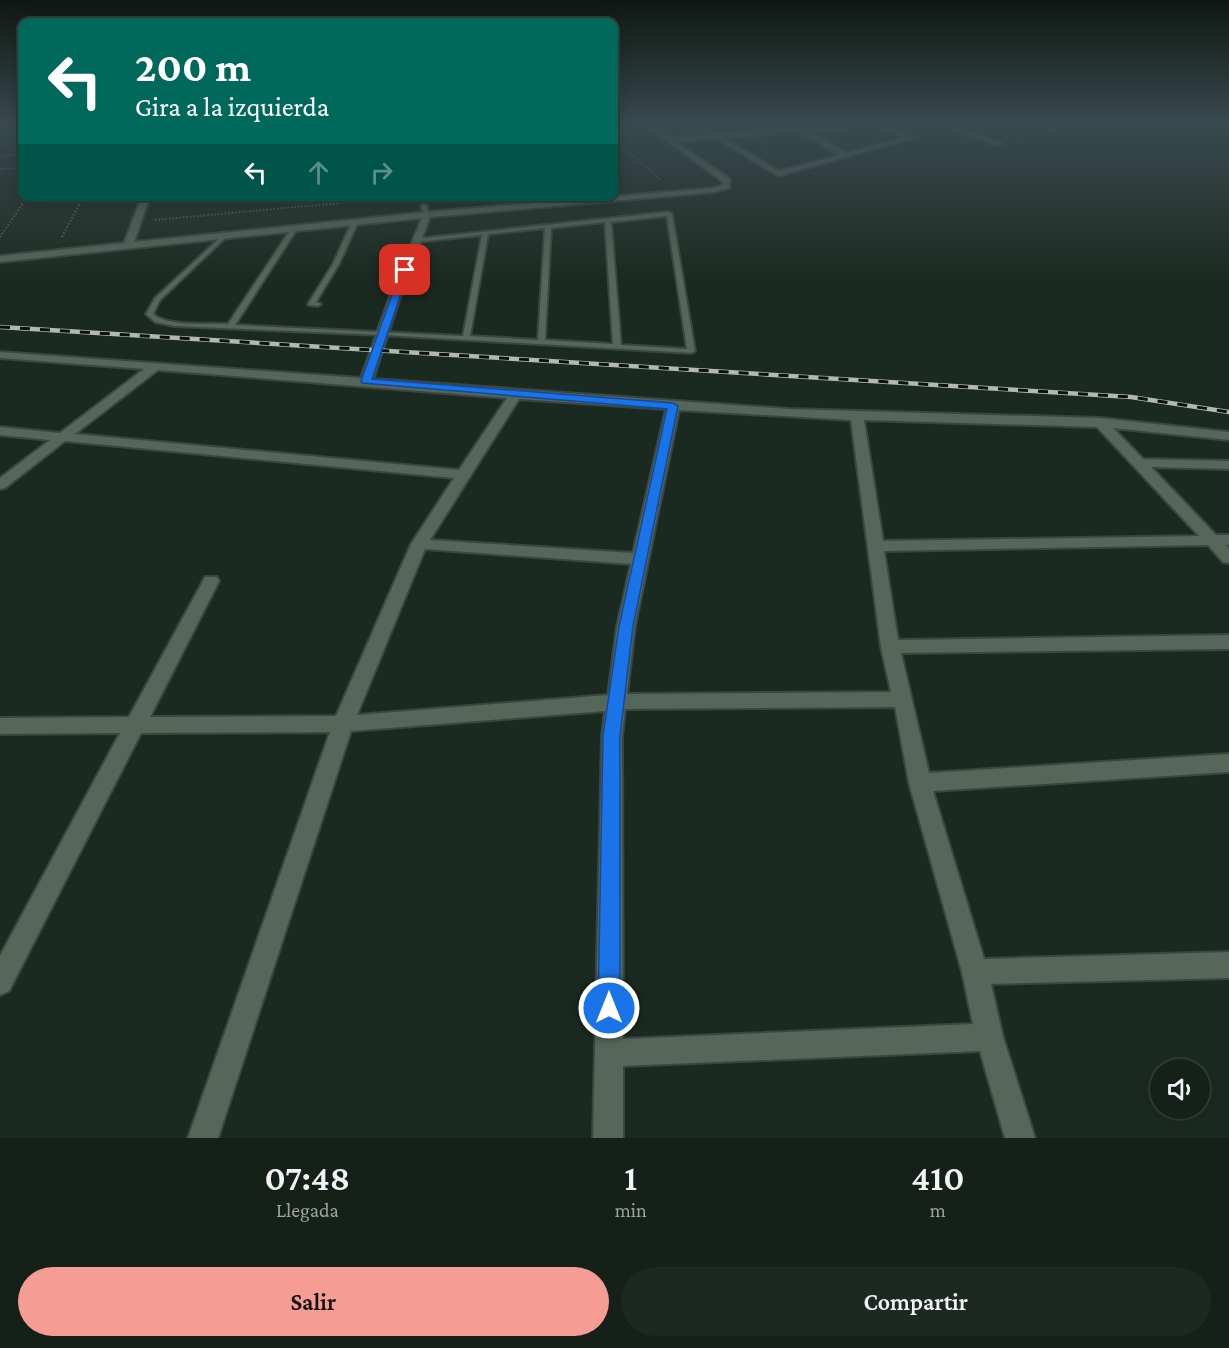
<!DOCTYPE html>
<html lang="es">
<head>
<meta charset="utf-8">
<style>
  body { margin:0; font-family:"Crimson Pro",serif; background:#1d2821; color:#f1f3f6; height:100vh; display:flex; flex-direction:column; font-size:22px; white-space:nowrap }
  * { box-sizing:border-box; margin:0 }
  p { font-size:20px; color:#9da3a2 }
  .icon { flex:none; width:33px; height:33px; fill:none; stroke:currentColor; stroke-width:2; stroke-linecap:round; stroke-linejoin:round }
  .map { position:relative; height:1138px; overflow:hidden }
  .sheet { display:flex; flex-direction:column; background:#142018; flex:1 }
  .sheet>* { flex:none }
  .guide { position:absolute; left:18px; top:18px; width:600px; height:183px; border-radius:12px; box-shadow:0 3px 15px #0003,0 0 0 2px #333e37; background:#00695c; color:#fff; overflow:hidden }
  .controls { position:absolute; left:1150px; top:1059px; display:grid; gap:12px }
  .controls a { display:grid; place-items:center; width:60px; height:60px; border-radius:50%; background:#142018; box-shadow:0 3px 15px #0003,0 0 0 2px #333e37; font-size:30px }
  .pin { position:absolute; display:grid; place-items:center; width:51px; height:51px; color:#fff; margin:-26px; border-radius:12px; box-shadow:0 3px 9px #0006 }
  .me { position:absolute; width:66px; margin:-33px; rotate:0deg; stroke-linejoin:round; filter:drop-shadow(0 0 4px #0008) }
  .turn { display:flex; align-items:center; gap:21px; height:126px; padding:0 18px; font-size:27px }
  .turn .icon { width:78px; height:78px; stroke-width:2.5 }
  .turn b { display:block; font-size:42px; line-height:51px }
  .lanes { display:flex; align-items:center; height:57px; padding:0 18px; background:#0003; justify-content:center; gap:30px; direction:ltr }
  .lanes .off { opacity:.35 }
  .eta { display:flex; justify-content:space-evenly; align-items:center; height:102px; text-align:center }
  .eta b { font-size:36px; font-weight:600; line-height:42px }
  .primary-button { display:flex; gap:12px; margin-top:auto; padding:12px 18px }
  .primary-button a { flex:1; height:69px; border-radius:36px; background:#f59c95; color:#111; font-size:24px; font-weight:600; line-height:69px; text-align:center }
  .primary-button a+a { background:#1d2821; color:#f1f3f6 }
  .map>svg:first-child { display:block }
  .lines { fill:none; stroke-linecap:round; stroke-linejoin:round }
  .service-casing { stroke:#3a463e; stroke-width:4 }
  .minor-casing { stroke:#3a463e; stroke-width:4 }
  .path-far1 { stroke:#556259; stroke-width:1.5; stroke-dasharray:1.5 2; stroke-linecap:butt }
  .path { stroke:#556259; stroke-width:2; stroke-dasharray:1.5 2; stroke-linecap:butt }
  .service { fill:#55665a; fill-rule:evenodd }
  .minor { fill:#55665a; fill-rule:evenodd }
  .rail-casing { stroke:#b0bab3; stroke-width:4.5 }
  .rail { stroke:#0a110c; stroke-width:3; stroke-dasharray:10; stroke-linecap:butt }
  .route { fill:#1a73e8; stroke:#114b97; stroke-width:1.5 }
</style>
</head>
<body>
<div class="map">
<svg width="1229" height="1138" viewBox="0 0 1229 1138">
  <rect width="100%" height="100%" fill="#1b2a20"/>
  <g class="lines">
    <defs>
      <path id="service" d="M 424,204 L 427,206 L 429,216 L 424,215 L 421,206 Z
        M 669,212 L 672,214 L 695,351 L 691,353 L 383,335 L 174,326 L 155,322 L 146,314 L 155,298 L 224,234 L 227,236 L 226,237 L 160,300 L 153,314 C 168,327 208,323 228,324 L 291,229 L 294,227 L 297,229 L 235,325 L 463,336 L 482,235 L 417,242 L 415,241 L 415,239 ZM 667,216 L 687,349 L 621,345 L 611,222 ZM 605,222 L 613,344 L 545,340 L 551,228 ZM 545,228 L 538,340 L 470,336 L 488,234 Z
        M 355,220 L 358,222 L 339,264 L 316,302 L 321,304 L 318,306 L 309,305 L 308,304 L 333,264 L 352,222 Z"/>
      <path id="minor" d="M 643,123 L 650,123 L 671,138 L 710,135 L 693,123 L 700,123 L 718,134 L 855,123 L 882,123 L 913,138 L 778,176 L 716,138 L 676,142 L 730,179 L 729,188 L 715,192 L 430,217 L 404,285 L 373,379 L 789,409 L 1100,418 L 1229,432 L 1229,440 L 1113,428 L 1143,459 L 1229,461 L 1229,469 L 1151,467 L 1216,535 L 1229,535 L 1229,545 L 1226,545 L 1229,548 L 1229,563 L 1223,562 L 1208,545 L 884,551 L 898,640 L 1229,635 L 1229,649 L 901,653 L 929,773 L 1229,754 L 1229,772 L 933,791 L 984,959 L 1229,952 L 1229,978 L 991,984 L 1003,1037 L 1035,1138 L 1005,1138 L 980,1051 L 623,1066 L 623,1138 L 593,1138 L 602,736 L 605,711 L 351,731 L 218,1138 L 188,1138 L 330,732 L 141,733 L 9,991 L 0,995 L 0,956 L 120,733 L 0,734 L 0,718 L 129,717 L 203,581 L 205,577 L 217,577 L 219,581 L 150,717 L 336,716 L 411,544 L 454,478 L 65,441 L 5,488 L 0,489 L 0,478 L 50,440 L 0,435 L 0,427 L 60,433 L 144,369 L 0,358 L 0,352 L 361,378 L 394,285 L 422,218 L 0,262 L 0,256 L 124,243 L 142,196 L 150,196 L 134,242 L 427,212 L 714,188 L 722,185 L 723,182 ZM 876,125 L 904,138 L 847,153 L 808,131 ZM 799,131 L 840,155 L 779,171 L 724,138 ZM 158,370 L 507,398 L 459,470 L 75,434 ZM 519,399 L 666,409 L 633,553 L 430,540 ZM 679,410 L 851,420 L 881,647 L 891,692 L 627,694 L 635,626 ZM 864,420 L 1097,427 L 1199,536 L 883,541 ZM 425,549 L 631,564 L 617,626 L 608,695 L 357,715 ZM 895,707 L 909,783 L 962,972 L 973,1024 L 623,1039 L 622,736 L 625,709 Z
        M 936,123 L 945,123 L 1002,144 L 997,145 Z
        M 1037,123 L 1047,123 L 1057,127 L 1054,129 Z"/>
    </defs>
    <use href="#service" class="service-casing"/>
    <use href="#minor" class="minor-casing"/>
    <path class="path-far1" d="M 0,133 L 22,132
      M 614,139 L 660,179
      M 0,144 L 22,142
      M 0,156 L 22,154
      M 0,169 L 22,168
      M 159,202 L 226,196
      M 22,205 L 28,196
      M 79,205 L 84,196
      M 322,205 L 397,198"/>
    <path class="path" d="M 155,220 L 339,203
      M 0,237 L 23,203
      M 62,237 L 80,203"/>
    <use href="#service" class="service"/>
    <use href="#minor" class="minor"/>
    <defs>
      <path id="rail" d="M 0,327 L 1131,397 L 1229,412"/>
    </defs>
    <use href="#rail" class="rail-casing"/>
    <use href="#rail" class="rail"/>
  </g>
  <linearGradient id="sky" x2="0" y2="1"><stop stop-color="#0f1712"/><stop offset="0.44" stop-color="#394a4e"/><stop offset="1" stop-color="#394a4e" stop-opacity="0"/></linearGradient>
  <rect width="1229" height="282" fill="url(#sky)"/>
  <path class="route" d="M 405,268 L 409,270 L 372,379 L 673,403 L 678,406 L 633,626 L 620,736 L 620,1008 L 617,1016 L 609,1019 L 601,1016 L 598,1008 L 603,736 L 619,626 L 667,409 L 362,383 L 361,381 L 401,270 Z"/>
</svg>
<div class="controls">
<a><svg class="icon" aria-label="sound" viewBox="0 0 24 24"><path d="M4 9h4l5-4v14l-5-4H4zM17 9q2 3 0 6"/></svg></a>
</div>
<div class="pin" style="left:405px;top:270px;background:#d93025"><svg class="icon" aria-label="arrive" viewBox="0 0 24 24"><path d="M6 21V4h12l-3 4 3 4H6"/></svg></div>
<svg class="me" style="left:609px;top:1008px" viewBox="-20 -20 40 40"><circle r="17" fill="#1a73e8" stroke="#fff" stroke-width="3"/><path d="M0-11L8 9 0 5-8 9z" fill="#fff"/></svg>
<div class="guide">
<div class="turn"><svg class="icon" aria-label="left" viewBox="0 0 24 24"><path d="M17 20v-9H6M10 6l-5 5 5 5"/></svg><div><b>200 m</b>Gira a la izquierda</div></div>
<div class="lanes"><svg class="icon" aria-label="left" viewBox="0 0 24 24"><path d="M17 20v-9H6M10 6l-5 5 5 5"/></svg><svg class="icon off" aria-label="ahead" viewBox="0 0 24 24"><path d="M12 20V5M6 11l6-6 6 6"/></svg><svg class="icon off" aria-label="right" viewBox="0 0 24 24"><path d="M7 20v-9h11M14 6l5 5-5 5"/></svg></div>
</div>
</div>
<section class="sheet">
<div class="eta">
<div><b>07:48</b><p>Llegada</p></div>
<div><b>1</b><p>min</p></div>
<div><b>410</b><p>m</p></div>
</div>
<div class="primary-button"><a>Salir</a><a>Compartir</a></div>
</section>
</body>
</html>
